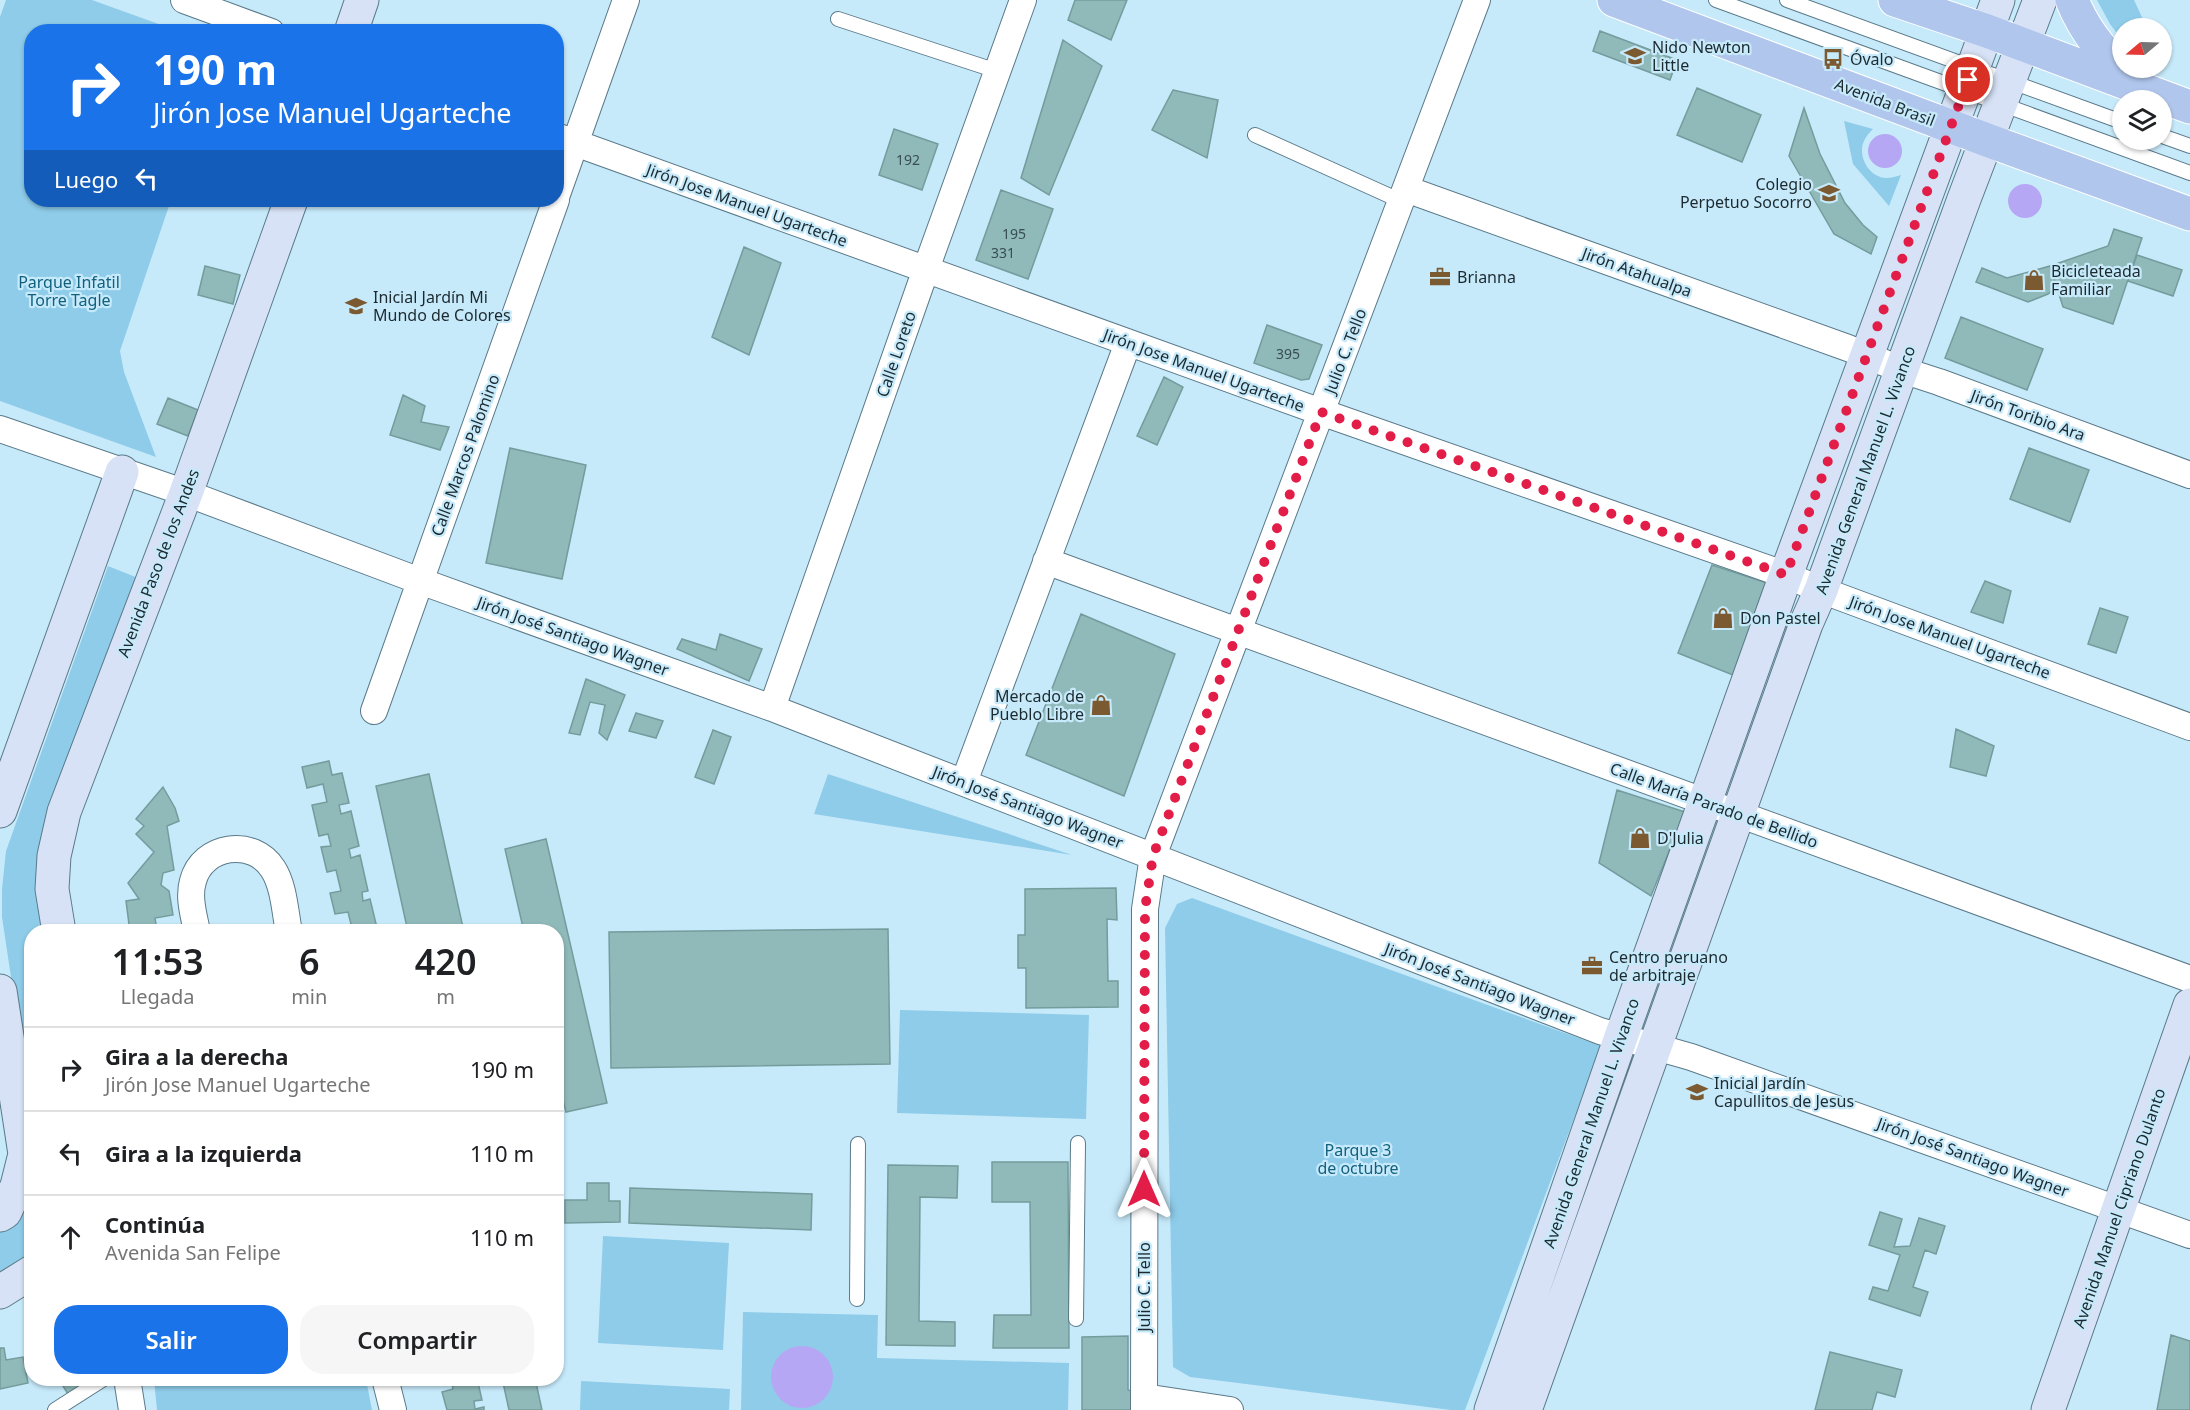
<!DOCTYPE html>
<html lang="es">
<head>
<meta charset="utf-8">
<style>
  body { margin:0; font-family:"Noto Sans",sans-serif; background:#f6f6f6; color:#202124; height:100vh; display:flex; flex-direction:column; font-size:22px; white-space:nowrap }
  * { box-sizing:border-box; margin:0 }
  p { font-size:20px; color:#757577 }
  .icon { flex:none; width:33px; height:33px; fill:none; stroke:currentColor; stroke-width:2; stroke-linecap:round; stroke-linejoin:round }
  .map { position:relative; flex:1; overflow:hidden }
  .panel { position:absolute; left:24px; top:924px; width:540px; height:462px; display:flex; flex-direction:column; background:#fff; border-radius:24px; box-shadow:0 2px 4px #0004 }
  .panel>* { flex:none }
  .banner { position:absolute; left:24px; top:24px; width:540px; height:183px; border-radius:24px; box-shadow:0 2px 4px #0004; background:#1a73e8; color:#fff; overflow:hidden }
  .needle { width:39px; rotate:251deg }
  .buttons { position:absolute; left:2112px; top:18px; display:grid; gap:12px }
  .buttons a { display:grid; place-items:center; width:60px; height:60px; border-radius:50%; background:#fff; box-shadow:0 2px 4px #0004; font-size:30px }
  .pin { position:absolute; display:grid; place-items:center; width:51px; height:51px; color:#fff; margin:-26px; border:3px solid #fff; border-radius:50%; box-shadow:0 2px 6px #0007 }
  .me { position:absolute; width:66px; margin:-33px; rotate:0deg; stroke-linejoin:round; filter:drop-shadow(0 0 4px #0008) }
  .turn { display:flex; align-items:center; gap:21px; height:126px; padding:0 30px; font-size:27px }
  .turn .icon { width:78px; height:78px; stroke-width:2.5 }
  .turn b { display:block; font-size:42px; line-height:51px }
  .then { display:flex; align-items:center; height:57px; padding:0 30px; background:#0003; gap:12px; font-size:22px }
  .eta { display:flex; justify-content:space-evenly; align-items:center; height:102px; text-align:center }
  .eta b { font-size:36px; font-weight:600; line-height:42px }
  .cta { display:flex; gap:12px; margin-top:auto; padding:12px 30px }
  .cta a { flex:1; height:69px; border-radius:24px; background:#1a73e8; color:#fff; font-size:24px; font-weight:600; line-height:69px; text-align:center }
  .cta a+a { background:#f6f6f6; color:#202124 }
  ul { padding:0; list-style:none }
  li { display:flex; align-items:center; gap:18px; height:84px; padding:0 30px; border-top:2px solid #e0e0e0 }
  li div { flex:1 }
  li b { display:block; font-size:22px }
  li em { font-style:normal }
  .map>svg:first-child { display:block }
  .green { fill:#8ecce9 }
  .water { fill:#b6a7f5 }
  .building { fill:#90b9b9; stroke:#749c9d; stroke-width:1.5 }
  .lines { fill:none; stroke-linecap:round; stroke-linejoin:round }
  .lane-casing { stroke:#5a7a89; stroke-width:16 }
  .street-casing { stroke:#5a7a89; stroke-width:28 }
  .secondary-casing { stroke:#5a7a89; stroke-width:35 }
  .primary-casing { stroke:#fff; stroke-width:35 }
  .lane { stroke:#fff; stroke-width:14 }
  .street { stroke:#fff; stroke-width:26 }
  .secondary { stroke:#d7e2f6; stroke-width:33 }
  .primary { stroke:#b0c6ec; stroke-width:33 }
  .route { stroke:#e11d48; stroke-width:10; stroke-dasharray:0 18 }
  .labels { text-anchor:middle; stroke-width:4.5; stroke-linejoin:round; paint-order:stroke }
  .number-label { font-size:14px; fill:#394e52 }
  .poi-label { font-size:16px; fill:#1c2a30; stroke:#c7eafb; text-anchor:start }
  .street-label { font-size:16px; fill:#1c2a30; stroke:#c7eafb }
  .park-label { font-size:16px; fill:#11607e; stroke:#c7eafb }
</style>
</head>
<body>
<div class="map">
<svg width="2190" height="1410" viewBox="0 0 2190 1410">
  <rect width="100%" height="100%" fill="#c7eafb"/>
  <path class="green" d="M 6,0 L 92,0 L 178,31 L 32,32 L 32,200 L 171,200 L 120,351 L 124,372 L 156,457 L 0,401 L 0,17 Z
    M 2097,0 L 2134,0 L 2147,28 L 2122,28 L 2122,40 L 2110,24 Z
    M 1844,121 L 1873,129 C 1870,132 1866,136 1864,141 C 1857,156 1869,177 1886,178 C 1891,178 1897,176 1901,175 L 1889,206 L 1853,164 Z
    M 108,566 L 143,580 L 45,931 L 32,932 L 32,1117 L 2,917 L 2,889 L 6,851 Z
    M 828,774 L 1072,855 L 814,814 Z
    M 1192,898 L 1601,1046 L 1465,1410 L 1451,1410 L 1190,1377 L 1173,1367 L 1165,928 L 1177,904 Z
    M 900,1010 L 1089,1015 L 1086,1119 L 897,1113 Z
    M 31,1188 L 31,1252 L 0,1276 L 0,1228 Z
    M 603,1236 L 729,1243 L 723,1350 L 598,1343 Z
    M 743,1312 L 878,1315 L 877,1358 L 1069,1363 L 1068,1410 L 741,1410 Z
    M 154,1379 L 366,1379 L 372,1410 L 157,1410 Z
    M 581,1381 L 730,1389 L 729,1410 L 580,1410 Z"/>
  <path class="water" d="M1868 151a17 17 0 1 1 34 0a17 17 0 1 1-34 0Z
    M2008 201a17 17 0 1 1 34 0a17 17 0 1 1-34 0Z
    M771 1377a31 31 0 1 1 62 0a31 31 0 1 1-62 0Z"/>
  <path class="building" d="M 1075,0 L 1127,0 L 1111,40 L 1068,20 Z
    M 1600,31 L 1677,60 L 1670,80 L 1593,51 Z
    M 1063,40 L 1102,66 L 1049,195 L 1021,178 Z
    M 1697,88 L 1761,115 L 1742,162 L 1677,135 Z
    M 1173,90 L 1218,100 L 1207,158 L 1152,130 Z
    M 1804,108 L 1820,154 L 1845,203 L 1863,225 L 1877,237 L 1871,254 L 1834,234 L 1789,156 Z
    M 894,129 L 938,144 L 922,190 L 879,175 Z
    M 1001,190 L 1053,209 L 1028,279 L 976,260 Z
    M 2114,229 L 2142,238 L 2113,324 L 2063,307 L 2050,266 L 2108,246 Z
    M 744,247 L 781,263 L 749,355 L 712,337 Z
    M 2137,255 L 2182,270 L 2173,296 L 2128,281 Z
    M 205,266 L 240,275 L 233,304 L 198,295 Z
    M 2050,266 L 2057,287 L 2048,294 L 2028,302 L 1976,282 L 1982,268 L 2007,278 Z
    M 1961,317 L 2043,349 L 2027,390 L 1945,358 Z
    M 1267,325 L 1322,345 L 1309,379 L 1301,380 L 1254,363 Z
    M 1164,377 L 1183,387 L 1157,445 L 1137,436 Z
    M 403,395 L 425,406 L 421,422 L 449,427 L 440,450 L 390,435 Z
    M 168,398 L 198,410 L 188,436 L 157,424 Z
    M 510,448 L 586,465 L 562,579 L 486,563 Z
    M 2029,448 L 2089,470 L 2070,522 L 2010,499 Z
    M 1712,565 L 1767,583 L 1733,675 L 1678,653 Z
    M 1985,581 L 2011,591 L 2003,623 L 1971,612 Z
    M 2100,608 L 2128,617 L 2116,653 L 2088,644 Z
    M 1081,614 L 1175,654 L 1124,796 L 1026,755 Z
    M 720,634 L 762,649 L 749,681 L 677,649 L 682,639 L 716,650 Z
    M 586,679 L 625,695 L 607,740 L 599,733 L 605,705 L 590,702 L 580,735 L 569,733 Z
    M 636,713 L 663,721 L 656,738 L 629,731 Z
    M 1956,729 L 1994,746 L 1986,776 L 1950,767 Z
    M 713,730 L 731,737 L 714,784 L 695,777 Z
    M 329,761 L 332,775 L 342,773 L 349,803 L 339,805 L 341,814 L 351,811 L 359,846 L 349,849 L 351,858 L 360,855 L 368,891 L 362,892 L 363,901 L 370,899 L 378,932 L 342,932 L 352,928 L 348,912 L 335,914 L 330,893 L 341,891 L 336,870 L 327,872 L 321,847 L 331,846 L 328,834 L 319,836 L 312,805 L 327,802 L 323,784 L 307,788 L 302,767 Z
    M 429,774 L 464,932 L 408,932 L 376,786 Z
    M 163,787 L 175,808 L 179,821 L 167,826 L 174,870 L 163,873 L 161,885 L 169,891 L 173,915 L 155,918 L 157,930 L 172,928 L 172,932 L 130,932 L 126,901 L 139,899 L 128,883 L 154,852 L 136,834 L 144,826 L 136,819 Z
    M 1617,790 L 1685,812 L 1651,896 L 1599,863 Z
    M 546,839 L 607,1103 L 566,1112 L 556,1071 L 556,932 L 524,932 L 505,849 Z
    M 1116,888 L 1117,920 L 1107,919 L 1108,981 L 1118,981 L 1118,1007 L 1026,1008 L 1026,968 L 1018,968 L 1018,935 L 1025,935 L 1025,889 Z
    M 888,929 L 890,1064 L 611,1068 L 609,932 Z
    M 992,1162 L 1068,1162 L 1069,1348 L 993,1348 L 994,1315 L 1031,1315 L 1030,1202 L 992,1202 Z
    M 888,1165 L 958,1166 L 957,1198 L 920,1197 L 919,1321 L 955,1322 L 955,1346 L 886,1345 Z
    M 587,1183 L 609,1183 L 609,1201 L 620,1201 L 620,1222 L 565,1223 L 565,1200 L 587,1200 Z
    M 630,1188 L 812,1194 L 811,1230 L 629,1223 Z
    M 1880,1212 L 1902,1219 L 1894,1247 L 1910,1246 L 1919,1218 L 1945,1226 L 1936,1254 L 1925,1250 L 1913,1287 L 1928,1292 L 1920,1316 L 1869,1299 L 1873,1287 L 1888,1291 L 1900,1255 L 1869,1245 Z
    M 2171,1335 L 2190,1341 L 2190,1410 L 2157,1410 Z
    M 1128,1336 L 1128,1390 L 1131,1391 L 1131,1410 L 1082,1410 L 1082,1337 Z
    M 0,1348 L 4,1348 L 6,1360 L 23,1357 L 28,1383 L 0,1389 Z
    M 1830,1352 L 1902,1370 L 1895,1397 L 1877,1392 L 1872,1410 L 1815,1410 Z
    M 58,1378 L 87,1378 L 91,1386 L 71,1399 Z
    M 451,1378 L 477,1378 L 482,1400 L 474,1401 L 475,1409 L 484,1407 L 484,1410 L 447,1410 L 442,1392 L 453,1389 Z
    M 502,1378 L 535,1378 L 542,1410 L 509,1410 Z"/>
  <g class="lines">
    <defs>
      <path id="lane" d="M 1716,0 L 2190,173
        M 1787,0 L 2122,122
        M 838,19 L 997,71
        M 1255,135 L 1401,201
        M 2162,136 L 2190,146
        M 857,1299 L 858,1144
        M 1076,1319 L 1078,1143
        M 55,1410 L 105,1378"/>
      <path id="street" d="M 184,0 L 271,32
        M 556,136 L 1321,412 L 1786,575 L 1821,590 L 2190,727
        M 1406,189 L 1848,348 L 1902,370 L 1939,382 L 2190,475
        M 556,197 L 626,0
        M 0,429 L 186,493 L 420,581 L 772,708 L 1600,1031 L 1691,1057 L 2190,1235
        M 1046,561 L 2190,979
        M 772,708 L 926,269 L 1023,0
        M 374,711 L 556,200
        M 964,782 L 1128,343
        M 197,932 C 194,916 188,897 193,881 C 202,845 253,837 273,869 C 284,886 285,912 289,932
        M 127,1378 L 132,1410
        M 385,1378 L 393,1410
        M 1144,1397 L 1230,1410
        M 1144,1410 L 1145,909 L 1153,856 L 1477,0"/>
      <path id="secondary" d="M 351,32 L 362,0
        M 0,811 L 122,472
        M 59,932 L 52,889 L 54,856 L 64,812 L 186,493 L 291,200
        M 0,991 L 25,1154 L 17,1186 L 5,1212 L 0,1215
        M 0,1292 L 32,1272
        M 1491,1410 L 1621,1037 L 1786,575 L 1998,0
        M 1525,1410 L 1806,624 L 1821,590 L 1964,199 L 2040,0
        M 2048,1410 L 2190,1005"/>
      <path id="primary" d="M 1614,0 L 1987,140 L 2190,214
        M 1895,0 L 1987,31 L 2190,107
        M 2072,0 C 2085,32 2107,59 2134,79"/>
    </defs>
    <use href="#lane" class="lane-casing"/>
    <use href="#street" class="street-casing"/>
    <use href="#secondary" class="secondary-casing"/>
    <use href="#primary" class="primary-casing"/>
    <use href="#lane" class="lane"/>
    <use href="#street" class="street"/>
    <use href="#secondary" class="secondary"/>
    <use href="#primary" class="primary"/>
  </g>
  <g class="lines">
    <path class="route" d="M 1144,1189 L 1145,909 L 1153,856 L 1321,412 L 1786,575 L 1968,80"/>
  </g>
  <defs>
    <symbol id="school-bare" viewBox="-9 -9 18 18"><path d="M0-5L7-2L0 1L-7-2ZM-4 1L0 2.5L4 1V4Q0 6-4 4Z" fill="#7b5a31" stroke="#c7eafb" stroke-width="2.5" paint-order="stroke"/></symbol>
    <symbol id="bus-bare" viewBox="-9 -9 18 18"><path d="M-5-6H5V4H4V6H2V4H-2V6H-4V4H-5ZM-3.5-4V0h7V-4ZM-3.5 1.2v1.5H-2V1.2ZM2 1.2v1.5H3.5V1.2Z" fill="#7b5a31" stroke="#c7eafb" stroke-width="2.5" paint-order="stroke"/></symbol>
    <symbol id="office-bare" viewBox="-9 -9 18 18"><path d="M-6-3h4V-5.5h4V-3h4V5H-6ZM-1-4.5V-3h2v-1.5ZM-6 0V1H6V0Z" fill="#7b5a31" stroke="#c7eafb" stroke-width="2.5" paint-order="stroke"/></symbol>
    <symbol id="shop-bare" viewBox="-9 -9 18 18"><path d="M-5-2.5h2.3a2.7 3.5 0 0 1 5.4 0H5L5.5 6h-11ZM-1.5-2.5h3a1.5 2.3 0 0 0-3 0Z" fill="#7b5a31" stroke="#c7eafb" stroke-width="2.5" paint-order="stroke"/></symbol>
  </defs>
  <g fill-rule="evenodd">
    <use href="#school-bare" x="1620" y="41" width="30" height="30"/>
    <use href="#bus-bare" x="1818" y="44" width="30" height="30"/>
    <use href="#school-bare" x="1814" y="178" width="30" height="30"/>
    <use href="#office-bare" x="1425" y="262" width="30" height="30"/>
    <use href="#shop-bare" x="2019" y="265" width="30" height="30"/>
    <use href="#school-bare" x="341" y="291" width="30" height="30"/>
    <use href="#shop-bare" x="1708" y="603" width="30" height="30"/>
    <use href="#shop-bare" x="1086" y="690" width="30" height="30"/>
    <use href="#shop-bare" x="1625" y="823" width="30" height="30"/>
    <use href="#office-bare" x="1577" y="951" width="30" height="30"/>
    <use href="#school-bare" x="1682" y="1077" width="30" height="30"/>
  </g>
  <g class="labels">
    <g class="number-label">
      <text x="908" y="165">192</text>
      <text x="1014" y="239">195</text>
      <text x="1003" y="258">331</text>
      <text x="1288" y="359">395</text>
    </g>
    <g class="poi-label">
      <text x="1652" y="53">Nido Newton<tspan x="1652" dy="18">Little</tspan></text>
      <text x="1850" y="65">Óvalo</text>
      <text x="1812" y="190" text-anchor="end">Colegio<tspan x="1812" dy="18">Perpetuo Socorro</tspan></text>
      <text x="2051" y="277">Bicicleteada<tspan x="2051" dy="18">Familiar</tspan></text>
      <text x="1457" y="283">Brianna</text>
      <text x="373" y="303">Inicial Jardín Mi<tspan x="373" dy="18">Mundo de Colores</tspan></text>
      <text x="1740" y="624">Don Pastel</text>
      <text x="1084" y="702" text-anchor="end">Mercado de<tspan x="1084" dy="18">Pueblo Libre</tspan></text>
      <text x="1657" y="844">D'Julia</text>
      <text x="1609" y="963">Centro peruano<tspan x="1609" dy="18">de arbitraje</tspan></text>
      <text x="1714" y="1089">Inicial Jardín<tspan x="1714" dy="18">Capullitos de Jesus</tspan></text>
    </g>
    <g class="street-label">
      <text transform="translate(1885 102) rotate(21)" y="6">Avenida Brasil</text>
      <text transform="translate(747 205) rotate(20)" y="6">Jirón Jose Manuel Ugarteche</text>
      <text transform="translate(1637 272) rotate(20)" y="6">Jirón Atahualpa</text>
      <text transform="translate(1345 351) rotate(-69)" y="6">Julio C. Tello</text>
      <text transform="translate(896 354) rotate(-71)" y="6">Calle Loreto</text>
      <text transform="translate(1204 370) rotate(20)" y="6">Jirón Jose Manuel Ugarteche</text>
      <text transform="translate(2028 415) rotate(20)" y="6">Jirón Toribio Ara</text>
      <text transform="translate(465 455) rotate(-70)" y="6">Calle Marcos Palomino</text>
      <text transform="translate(1865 470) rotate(-70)" y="6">Avenida General Manuel L. Vivanco</text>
      <text transform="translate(158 563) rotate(-69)" y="6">Avenida Paso de los Andes</text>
      <text transform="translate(573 636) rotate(20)" y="6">Jirón José Santiago Wagner</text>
      <text transform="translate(1950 637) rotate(20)" y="6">Jirón Jose Manuel Ugarteche</text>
      <text transform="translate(1714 805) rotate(20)" y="6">Calle María Parado de Bellido</text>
      <text transform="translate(1028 807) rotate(21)" y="6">Jirón José Santiago Wagner</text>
      <text transform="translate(1480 984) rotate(21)" y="6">Jirón José Santiago Wagner</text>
      <text transform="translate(1591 1123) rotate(-71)" y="6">Avenida General Manuel L. Vivanco</text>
      <text transform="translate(1973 1157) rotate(20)" y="6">Jirón José Santiago Wagner</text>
      <text transform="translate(2119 1208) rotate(-71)" y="6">Avenida Manuel Cipriano Dulanto</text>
      <text transform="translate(1144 1287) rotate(-90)" y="6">Julio C. Tello</text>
    </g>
    <g class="park-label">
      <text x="69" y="288">Parque Infatil<tspan x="69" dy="18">Torre Tagle</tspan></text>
      <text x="1358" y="1156">Parque 3<tspan x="1358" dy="18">de octubre</tspan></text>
    </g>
  </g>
</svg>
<div class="buttons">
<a><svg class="needle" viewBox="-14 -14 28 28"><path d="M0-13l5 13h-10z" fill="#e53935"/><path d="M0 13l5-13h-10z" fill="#757577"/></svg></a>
<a><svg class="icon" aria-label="layers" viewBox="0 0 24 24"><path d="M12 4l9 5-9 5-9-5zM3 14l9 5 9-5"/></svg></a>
</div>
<div class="pin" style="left:1968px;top:80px;background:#d93025"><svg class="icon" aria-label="arrive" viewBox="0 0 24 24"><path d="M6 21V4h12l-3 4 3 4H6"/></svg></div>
<svg class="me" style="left:1144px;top:1189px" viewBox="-20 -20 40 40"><path d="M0-17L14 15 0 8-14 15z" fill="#e11d48" stroke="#fff" stroke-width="4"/></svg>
<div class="banner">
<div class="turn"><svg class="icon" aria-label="right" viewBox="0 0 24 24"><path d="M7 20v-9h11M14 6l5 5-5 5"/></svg><div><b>190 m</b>Jirón Jose Manuel Ugarteche</div></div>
<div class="then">Luego<svg class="icon" aria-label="left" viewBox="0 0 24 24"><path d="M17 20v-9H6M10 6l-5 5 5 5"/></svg></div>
</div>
<section class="panel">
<div class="eta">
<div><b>11:53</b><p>Llegada</p></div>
<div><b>6</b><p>min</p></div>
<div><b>420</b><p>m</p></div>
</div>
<ul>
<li><svg class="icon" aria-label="right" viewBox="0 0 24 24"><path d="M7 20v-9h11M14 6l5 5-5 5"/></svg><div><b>Gira a la derecha</b><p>Jirón Jose Manuel Ugarteche</p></div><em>190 m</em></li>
<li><svg class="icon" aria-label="left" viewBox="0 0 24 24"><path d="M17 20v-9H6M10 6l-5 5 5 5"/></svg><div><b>Gira a la izquierda</b></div><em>110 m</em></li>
<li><svg class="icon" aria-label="ahead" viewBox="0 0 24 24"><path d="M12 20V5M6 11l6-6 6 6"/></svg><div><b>Continúa</b><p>Avenida San Felipe</p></div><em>110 m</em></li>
</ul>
<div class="cta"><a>Salir</a><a>Compartir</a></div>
</section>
</div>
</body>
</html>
